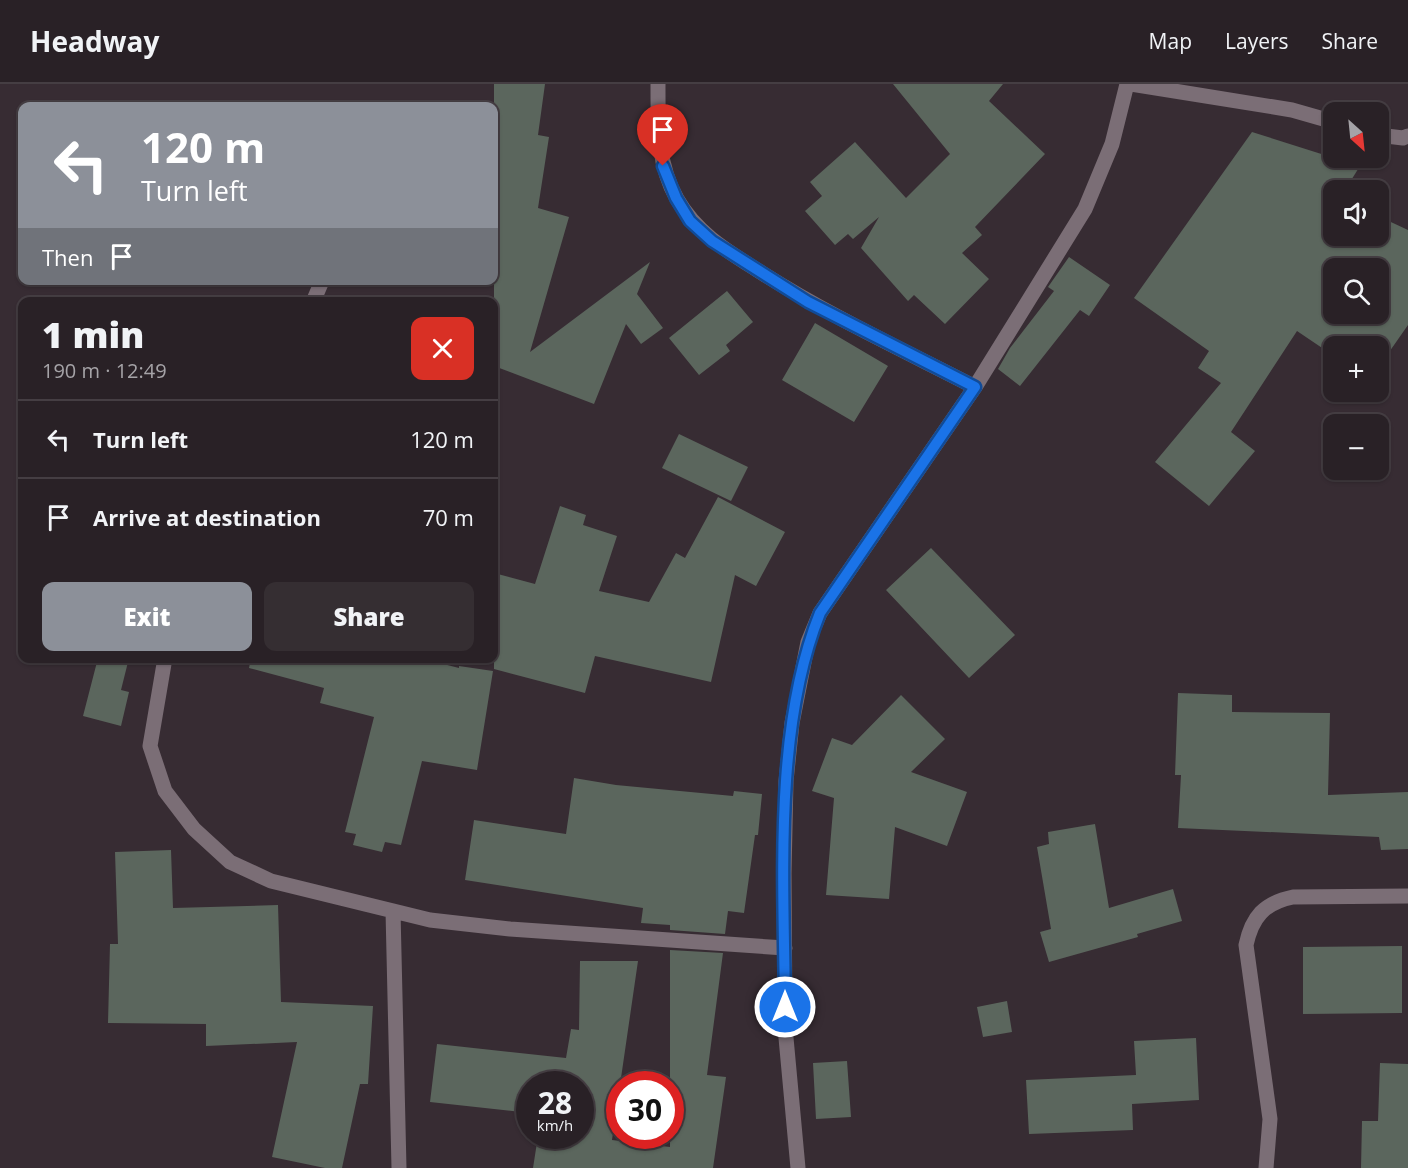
<!DOCTYPE html>
<html lang="en">
<head>
<meta charset="utf-8">
<style>
  body { margin:0; font-family:"Open Sans",sans-serif; background:#352e32; color:#f1f3f6; height:100vh; display:flex; flex-direction:column; font-size:22px; white-space:nowrap }
  * { box-sizing:border-box; margin:0 }
  p { font-size:20px; color:#a5a3a7 }
  .icon { flex:none; width:33px; height:33px; fill:none; stroke:currentColor; stroke-width:2; stroke-linecap:round; stroke-linejoin:round }
  .map { position:relative; flex:1; overflow:hidden }
  .details { position:absolute; left:18px; top:213px; width:480px; height:366px; display:flex; flex-direction:column; background:#292126; border-radius:12px; box-shadow:0 2px 4px #0004,0 0 0 2px #453e43 }
  .details>* { flex:none }
  .banner { position:absolute; left:18px; top:18px; width:480px; height:183px; border-radius:12px; box-shadow:0 2px 4px #0004,0 0 0 2px #453e43; background:#8c9099; color:#fff; overflow:hidden }
  .needle { width:39px; rotate:153deg }
  .controls { position:absolute; left:1323px; top:18px; display:grid; gap:12px }
  .controls a { display:grid; place-items:center; width:66px; height:66px; border-radius:12px; background:#292126; box-shadow:0 2px 4px #0004,0 0 0 2px #453e43; font-size:30px }
  .speed { position:absolute; left:516px; top:987px; display:flex; gap:12px; font-size:30px; font-weight:700; text-align:center }
  .speed>* { display:grid; place-content:center; width:78px; height:78px; border-radius:50%; background:#292126; box-shadow:0 2px 4px #0004,0 0 0 2px #453e43; line-height:1 }
  .speed small { font-size:15px; font-weight:400 }
  .speed .limit { border:9px solid #d22; background:#fff; color:#111 }
  .pin { position:absolute; display:grid; place-items:center; width:51px; height:51px; color:#fff; margin:-62px -26px; border-radius:50% 50% 50% 0; rotate:-45deg; box-shadow:0 0 6px #0007 }
  .pin .icon { rotate:45deg }
  .me { position:absolute; width:66px; margin:-33px; rotate:0deg; stroke-linejoin:round; filter:drop-shadow(0 0 4px #0008) }
  .turn { display:flex; align-items:center; gap:21px; height:126px; padding:0 24px; font-size:27px }
  .turn .icon { width:78px; height:78px; stroke-width:2.5 }
  .turn b { display:block; font-size:42px; line-height:51px }
  .then { display:flex; align-items:center; height:57px; padding:0 24px; background:#0003; gap:12px; font-size:22px }
  .round { display:grid; place-items:center; flex:none; width:63px; height:63px; border-radius:12px; background:#352e32 }
  .headline { display:flex; align-items:center; justify-content:space-between; height:102px; padding:0 24px }
  h1 { font-size:36px; font-weight:800; line-height:45px }
  .cta { display:flex; gap:12px; margin-top:auto; padding:12px 24px }
  .cta a { flex:1; height:69px; border-radius:12px; background:#8c9099; color:#fff; font-size:24px; font-weight:800; line-height:69px; text-align:center }
  .cta a+a { background:#352e32; color:#f1f3f6 }
  ul { padding:0; list-style:none }
  li { display:flex; align-items:center; gap:18px; height:78px; padding:0 24px; border-top:2px solid #453e43 }
  li div { flex:1 }
  li b { display:block; font-size:22px }
  li em { font-style:normal }
  header { display:flex; align-items:center; gap:36px; box-sizing:border-box; height:84px; padding:0 30px; background:#292126; border-bottom:2px solid #453e43 }
  header strong { font-size:28px }
  nav { display:flex; gap:33px; margin-inline-start:auto; font-size:21px }
  .map>svg:first-child { display:block }
  .building { fill:#5b665d; fill-rule:evenodd }
  .lines { fill:none; stroke-linecap:round; stroke-linejoin:round }
  .minor { stroke:#7b6e76; stroke-width:15 }
  .route-casing { stroke:#114b97; stroke-width:15 }
  .route { stroke:#1a73e8; stroke-width:10 }
</style>
</head>
<body>
<header>
<strong>Headway</strong>
<nav><a>Map</a><a>Layers</a><a>Share</a></nav>
</header>
<div class="map">
<svg width="1408" height="1084" viewBox="0 0 1408 1084">
  <rect width="100%" height="100%" fill="#372c33"/>
  <path class="building" d="M 494,0 L 545,0 L 538,51 L 549,53 L 538,124 L 569,133 L 530,268 L 650,178 L 637,210 L 663,244 L 641,260 L 626,240 L 594,320 L 494,282 Z
    M 893,0 L 1003,0 L 989,17 L 1045,70 L 975,143 L 982,151 L 962,169 L 989,195 L 945,240 L 914,211 L 908,217 L 861,164 L 879,133 L 853,155 L 848,150 L 835,161 L 805,127 L 822,112 L 810,98 L 855,58 L 906,114 L 950,70 Z
    M 1252,48 L 1334,74 L 1365,74 L 1345,106 L 1334,106 L 1334,152 L 1378,152 L 1378,132 L 1408,146 L 1408,241 L 1378,284 L 1378,262 L 1334,262 L 1334,272 L 1297,247 L 1231,348 L 1255,367 L 1209,422 L 1155,378 L 1221,299 L 1198,284 L 1209,267 L 1134,214 ZM 1334,184 L 1378,184 L 1378,230 L 1334,230 Z
    M 1069,173 L 1110,201 L 1089,232 L 1080,226 L 1020,302 L 998,285 L 1010,264 L 1054,207 L 1048,203 Z
    M 727,207 L 753,238 L 726,261 L 730,267 L 699,291 L 669,254 Z
    M 815,239 L 888,282 L 854,338 L 782,296 Z
    M 679,350 L 748,383 L 731,417 L 662,384 Z
    M 718,413 L 785,448 L 756,502 L 735,491 L 711,598 L 595,572 L 585,609 L 494,585 L 494,489 L 535,500 L 560,422 L 586,431 L 583,441 L 617,452 L 599,507 L 649,518 L 676,469 L 685,474 Z
    M 931,464 L 1015,551 L 969,594 L 886,506 Z
    M 98,574 L 129,574 L 121,606 L 129,608 L 121,642 L 83,632 Z
    M 251,574 L 420,574 L 459,584 L 459,582 L 493,587 L 477,686 L 422,677 L 401,761 L 385,758 L 382,768 L 353,761 L 356,750 L 345,748 L 374,633 L 320,619 L 324,604 L 249,584 Z
    M 1178,609 L 1232,611 L 1232,628 L 1330,629 L 1328,711 L 1408,708 L 1408,765 L 1381,766 L 1379,753 L 1178,744 L 1181,691 L 1175,691 Z
    M 901,611 L 945,655 L 911,688 L 967,708 L 947,762 L 895,743 L 889,815 L 826,811 L 834,714 L 812,707 L 832,654 L 852,661 Z
    M 574,694 L 616,701 L 733,712 L 734,707 L 762,710 L 758,751 L 755,751 L 744,829 L 728,827 L 725,850 L 670,846 L 670,841 L 641,839 L 643,824 L 465,796 L 474,736 L 566,750 Z
    M 1095,740 L 1109,824 L 1173,805 L 1182,837 L 1137,850 L 1138,853 L 1049,878 L 1040,848 L 1051,845 L 1037,763 L 1049,760 L 1048,748 Z
    M 171,766 L 173,824 L 278,821 L 281,918 L 373,922 L 368,1000 L 360,1000 L 342,1084 L 325,1084 L 272,1073 L 297,958 L 206,962 L 206,940 L 108,939 L 110,860 L 118,860 L 115,768 Z
    M 1402,862 L 1402,929 L 1303,930 L 1303,863 Z
    M 670,866 L 723,869 L 707,991 L 726,993 L 713,1084 L 533,1084 L 538,1052 L 580,1052 L 580,1000 L 530,1000 L 530,1029 L 430,1018 L 437,960 L 566,974 L 571,945 L 579,946 L 580,877 L 638,877 L 612,1056 L 670,1063 Z
    M 1007,917 L 1012,948 L 983,953 L 977,923 Z
    M 1196,954 L 1199,1016 L 1132,1020 L 1133,1046 L 1029,1050 L 1026,996 L 1136,991 L 1134,957 Z
    M 847,977 L 851,1033 L 816,1035 L 813,979 Z
    M 1380,979 L 1408,980 L 1408,1084 L 1361,1084 L 1362,1037 L 1378,1037 Z"/>
  <g class="lines">
    <path class="minor" d="M 658,0 C 658,40 657,80 677,115 C 697,150 729,168 762,189 C 830,232 903,266 975,303
      M 1131,0 L 1292,26 L 1334,38
      M 1378,51 L 1403,54 L 1408,52
      M 313,218 L 322,197
      M 165,574 L 150,662 L 165,707 L 194,745 L 230,778 L 271,797 L 430,836 L 510,845 L 785,864
      M 393,827 L 399,1084
      M 798,1084 L 785,943 L 784,789 L 786,697 L 792,639 L 808,558 L 820,529 L 975,303 L 1085,125 L 1112,60 L 1127,0
      M 1266,1084 L 1270,1035 L 1246,861 C 1252,833 1264,819 1293,813 L 1408,812"/>
  </g>
  <g class="lines">
    <defs>
      <path id="route" d="M 663,82 L 676,114 L 690,137 L 712,157 L 808,218 L 975,303 L 820,529 C 773,645 784,800 785,923"/>
    </defs>
    <use href="#route" class="route-casing"/>
    <use href="#route" class="route"/>
  </g>
</svg>
<div class="controls">
<a><svg class="needle" viewBox="-14 -14 28 28"><path d="M0-13l5 13h-10z" fill="#e53935"/><path d="M0 13l5-13h-10z" fill="#a5a3a7"/></svg></a>
<a><svg class="icon" aria-label="sound" viewBox="0 0 24 24"><path d="M4 9h4l5-4v14l-5-4H4zM17 9q2 3 0 6"/></svg></a>
<a><svg class="icon" aria-label="search" viewBox="0 0 24 24"><circle cx="10" cy="10" r="6"/><path d="M15 15l6 6"/></svg></a>
<a>+</a>
<a>−</a>
</div>
<div class="speed"><div>28<small>km/h</small></div><div class="limit">30</div></div>
<div class="pin" style="left:663px;top:82px;background:#d93025"><svg class="icon" aria-label="arrive" viewBox="0 0 24 24"><path d="M6 21V4h12l-3 4 3 4H6"/></svg></div>
<svg class="me" style="left:785px;top:923px" viewBox="-20 -20 40 40"><circle r="17" fill="#1a73e8" stroke="#fff" stroke-width="3"/><path d="M0-11L8 9 0 5-8 9z" fill="#fff"/></svg>
<div class="banner">
<div class="turn"><svg class="icon" aria-label="left" viewBox="0 0 24 24"><path d="M17 20v-9H6M10 6l-5 5 5 5"/></svg><div><b>120 m</b>Turn left</div></div>
<div class="then">Then<svg class="icon" aria-label="arrive" viewBox="0 0 24 24"><path d="M6 21V4h12l-3 4 3 4H6"/></svg></div>
</div>
<section class="details">
<div class="headline"><div><h1>1 min</h1><p>190 m · 12:49</p></div><a class="round" style="background:#d93025;color:#fff"><svg class="icon" aria-label="close" viewBox="0 0 24 24"><path d="M6 6l12 12M18 6L6 18"/></svg></a></div>
<ul>
<li><svg class="icon" aria-label="left" viewBox="0 0 24 24"><path d="M17 20v-9H6M10 6l-5 5 5 5"/></svg><div><b>Turn left</b></div><em>120 m</em></li>
<li><svg class="icon" aria-label="arrive" viewBox="0 0 24 24"><path d="M6 21V4h12l-3 4 3 4H6"/></svg><div><b>Arrive at destination</b></div><em>70 m</em></li>
</ul>
<div class="cta"><a>Exit</a><a>Share</a></div>
</section>
</div>
</body>
</html>
